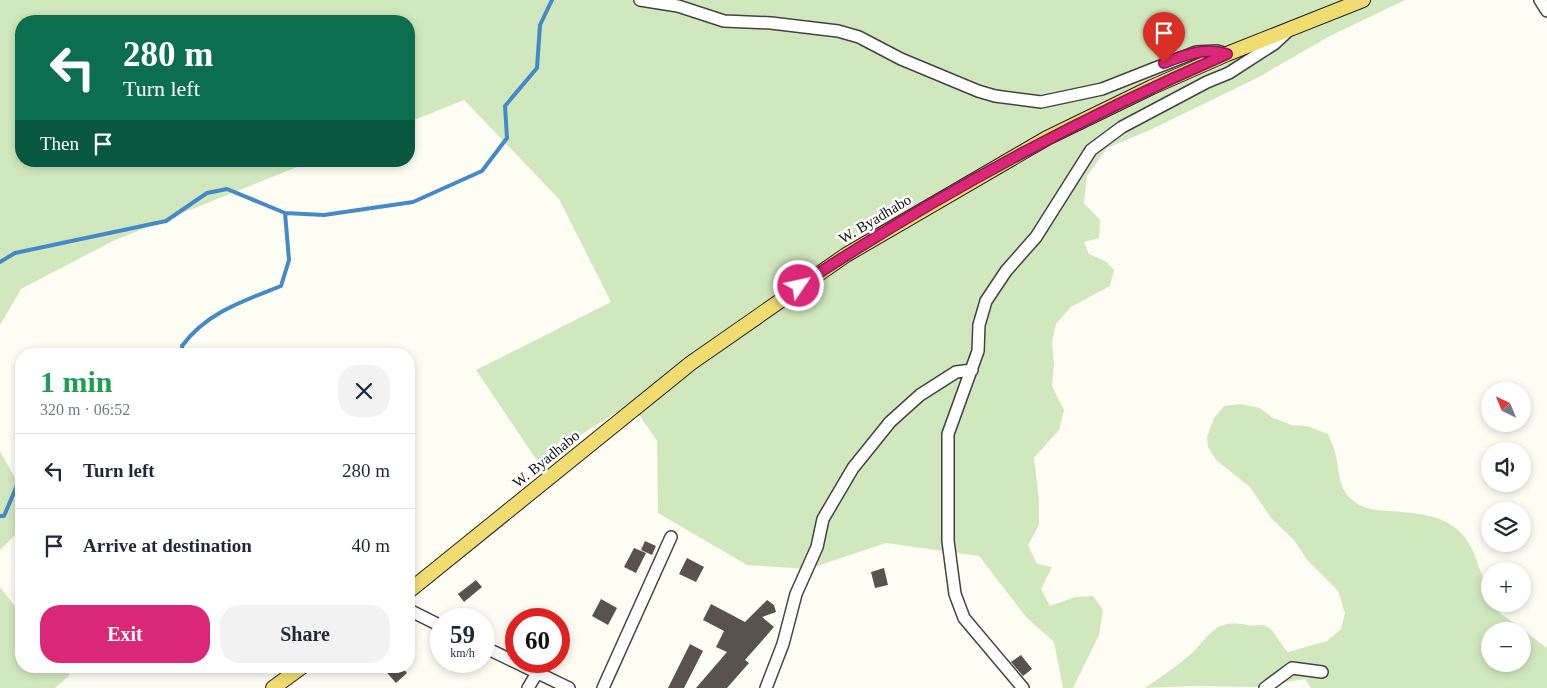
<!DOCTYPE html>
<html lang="en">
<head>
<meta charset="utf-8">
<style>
  body { margin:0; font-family:Georgia,serif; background:#f2f2f3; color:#1f2937; height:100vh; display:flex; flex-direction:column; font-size:19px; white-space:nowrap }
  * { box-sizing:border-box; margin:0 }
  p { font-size:16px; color:#747a83 }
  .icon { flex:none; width:28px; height:28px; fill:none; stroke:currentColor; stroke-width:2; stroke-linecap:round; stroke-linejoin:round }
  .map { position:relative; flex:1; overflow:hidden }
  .side { position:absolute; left:15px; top:348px; width:400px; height:325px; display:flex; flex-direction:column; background:#fff; border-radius:20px; box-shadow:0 2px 8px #0003 }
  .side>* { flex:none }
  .top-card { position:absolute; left:15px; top:15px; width:400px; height:152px; border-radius:20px; box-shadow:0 2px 8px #0003; background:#0b6e4f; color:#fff; overflow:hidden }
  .needle { width:32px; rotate:316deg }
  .fabs { position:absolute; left:1481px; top:382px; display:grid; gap:10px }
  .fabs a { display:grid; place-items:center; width:50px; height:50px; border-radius:50%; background:#fff; box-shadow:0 2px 8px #0003; font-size:25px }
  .speed { position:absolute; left:430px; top:608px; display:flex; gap:10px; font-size:25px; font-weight:700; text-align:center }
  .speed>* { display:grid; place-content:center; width:65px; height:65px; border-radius:50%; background:#fff; box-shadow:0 2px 8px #0003; line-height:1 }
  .speed small { font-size:12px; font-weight:400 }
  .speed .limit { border:8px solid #d22; background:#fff; color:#111 }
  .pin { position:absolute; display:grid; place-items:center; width:42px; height:42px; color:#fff; margin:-51px -21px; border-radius:50% 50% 50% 0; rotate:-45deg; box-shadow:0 0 5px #0007 }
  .pin .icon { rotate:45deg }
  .me { position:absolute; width:55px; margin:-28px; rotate:56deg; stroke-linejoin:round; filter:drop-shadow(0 0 4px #0008) }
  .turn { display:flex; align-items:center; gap:18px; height:105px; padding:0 25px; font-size:22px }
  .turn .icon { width:65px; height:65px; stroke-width:2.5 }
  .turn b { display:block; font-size:35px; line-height:42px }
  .then { display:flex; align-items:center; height:48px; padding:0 25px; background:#0003; gap:10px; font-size:19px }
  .round { display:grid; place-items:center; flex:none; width:52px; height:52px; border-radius:20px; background:#f2f2f3 }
  .summary { display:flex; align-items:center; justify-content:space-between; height:85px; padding:0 25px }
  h1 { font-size:30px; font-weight:700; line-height:38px; color:#1e9e55 }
  .primary-button { display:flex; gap:10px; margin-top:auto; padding:10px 25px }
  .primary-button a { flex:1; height:58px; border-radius:20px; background:#db2777; color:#fff; font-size:20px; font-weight:700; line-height:58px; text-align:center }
  .primary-button a+a { background:#f2f2f3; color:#1f2937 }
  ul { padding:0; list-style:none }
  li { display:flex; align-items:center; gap:15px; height:75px; padding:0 25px; border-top:1px solid #e0e1e3 }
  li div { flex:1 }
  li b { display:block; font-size:19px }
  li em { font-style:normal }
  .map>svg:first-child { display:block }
  .grass { fill:#d1e8be; fill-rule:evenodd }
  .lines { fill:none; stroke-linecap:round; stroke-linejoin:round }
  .stream { stroke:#4689c7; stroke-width:4 }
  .building { fill:#59524d }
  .minor-casing { stroke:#434343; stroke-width:14 }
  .major-casing { stroke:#212121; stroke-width:16 }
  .minor { stroke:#fff; stroke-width:11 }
  .major { stroke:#f1dc71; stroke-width:14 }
  .route-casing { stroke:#8e194d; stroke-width:12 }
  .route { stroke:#db2777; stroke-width:9 }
  .labels { text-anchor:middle; stroke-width:5; stroke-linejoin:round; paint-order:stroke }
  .street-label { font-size:15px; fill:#101010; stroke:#fff }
</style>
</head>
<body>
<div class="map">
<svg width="1547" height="688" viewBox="0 0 1547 688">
  <rect width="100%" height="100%" fill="#fefdf4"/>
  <path class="grass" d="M 0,0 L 1405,0 L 1328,37 L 1259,77 L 1150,130 L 1107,148 L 1087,176 L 1084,203 L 1100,220 L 1099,238 L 1084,242 L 1089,254 L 1107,262 L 1114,270 L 1110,286 L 1071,307 L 1056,324 L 1052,342 L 1054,364 L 1052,386 L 1064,410 L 1059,430 L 1034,458 L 1039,500 L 1039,525 L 1028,545 L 1037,564 L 1052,567 L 1041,589 L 1050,606 L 1075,597 L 1093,596 L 1103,610 L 1099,635 L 1073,688 L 1063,688 L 1054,642 L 1026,617 L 979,556 L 886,543 L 808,569 L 747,565 L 658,513 L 657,441 L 631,403 L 538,462 L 476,370 L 611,302 L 559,199 L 464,100 L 409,122 L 409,21 L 21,21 L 21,161 L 312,161 L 113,241 L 21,289 L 0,325 Z
    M 1240,404 L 1260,408 L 1273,418 L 1292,425 L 1307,426 L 1328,434 C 1330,440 1334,446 1335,452 C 1339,467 1338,487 1350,498 C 1362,509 1373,510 1389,511 C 1433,514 1463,517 1478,564 C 1483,580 1490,586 1490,604 L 1494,604 L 1496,610 L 1547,648 L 1547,688 L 1311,688 L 1305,679 L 1256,687 L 1192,686 L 1145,688 C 1161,676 1180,665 1194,651 C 1213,631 1216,619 1248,625 C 1256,627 1262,622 1269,628 C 1275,632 1280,644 1288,652 L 1327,641 L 1341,629 L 1345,613 L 1338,591 L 1308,561 L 1294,540 L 1271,518 L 1250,487 L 1216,460 L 1208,447 L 1207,437 L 1214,418 L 1224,406 ZM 1490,631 L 1522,631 L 1522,664 L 1490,664 Z
    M 0,451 L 21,489 L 21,529 L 0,550 Z
    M 0,587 L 21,614 L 21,666 L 62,666 L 70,675 L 55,688 L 0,688 Z"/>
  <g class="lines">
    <path class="stream" d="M 0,262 L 15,253 L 166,221 L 207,193 L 227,189 L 285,213 L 324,215 L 413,202 L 482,171 L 507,138 L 505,106 L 537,68 L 540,25 L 552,0
      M 183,354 L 182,346 C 206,313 243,301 281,286 L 289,260 L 285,213
      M 0,516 L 4,516 L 21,476"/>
  </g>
  <path class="building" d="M 645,541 L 656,546 L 652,555 L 641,550 Z
    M 634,548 L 646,553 L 636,573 L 624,567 Z
    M 687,558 L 704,567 L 696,582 L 679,574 Z
    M 884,568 L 888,585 L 875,588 L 871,572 Z
    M 476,580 L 482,587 L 464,602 L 458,594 Z
    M 601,599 L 617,608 L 608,625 L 592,616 Z
    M 767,600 L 774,605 L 776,612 L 762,617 L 774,627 L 745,660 L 749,663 L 727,688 L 696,688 L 727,652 L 716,647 L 724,631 L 703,620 L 711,604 L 745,622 Z
    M 690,644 L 703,651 L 684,688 L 668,688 Z
    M 1021,655 L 1032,669 L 1023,676 L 1011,662 Z
    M 381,666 L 401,666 L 407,673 L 396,683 Z"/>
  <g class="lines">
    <defs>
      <path id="minor" d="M 640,0 L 678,6 L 724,21 L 771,23 L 838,31 L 859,37 L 901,59 L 978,91 L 995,96 L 1041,102 L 1102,89 L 1196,52 L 1217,51 L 1227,54
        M 1540,0 L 1547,11
        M 409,610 L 441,626
        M 484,647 L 569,688
        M 528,688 L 537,673
        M 603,688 L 671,537
        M 766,688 L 783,644 L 796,594 L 817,547 L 823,519 L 853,468 L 890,422 L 920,395 L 956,372 L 972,370
        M 1023,688 L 964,618 L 955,594 L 948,541 L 948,434 L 978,351 L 979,325 L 986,301 L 1006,271 L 1036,237 L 1091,150 L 1122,127 L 1207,82 L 1229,73 L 1274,44 L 1288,31
        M 1265,688 L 1292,668 L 1322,672"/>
      <path id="major" d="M 409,591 L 691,363 L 846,255 L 1047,138 L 1152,87 L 1227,54 L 1363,0
        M 273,688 L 303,666"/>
    </defs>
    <use href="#minor" class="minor-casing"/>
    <use href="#major" class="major-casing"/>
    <use href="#minor" class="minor"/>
    <use href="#major" class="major"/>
  </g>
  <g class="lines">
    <defs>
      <path id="route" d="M 799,286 C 935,196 1078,119 1227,54 C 1205,47 1185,55 1164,63"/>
    </defs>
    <use href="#route" class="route-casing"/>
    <use href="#route" class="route"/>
  </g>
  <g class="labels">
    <g class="street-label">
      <text transform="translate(875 219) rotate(-31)" y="5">W. Byadhabo</text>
      <text transform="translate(546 459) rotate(-39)" y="5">W. Byadhabo</text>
    </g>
  </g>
</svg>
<div class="fabs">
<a><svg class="needle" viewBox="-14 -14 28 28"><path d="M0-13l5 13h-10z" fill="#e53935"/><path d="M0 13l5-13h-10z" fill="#747a83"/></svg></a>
<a><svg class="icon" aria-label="sound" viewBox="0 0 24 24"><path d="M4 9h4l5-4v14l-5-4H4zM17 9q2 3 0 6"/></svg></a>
<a><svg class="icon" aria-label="layers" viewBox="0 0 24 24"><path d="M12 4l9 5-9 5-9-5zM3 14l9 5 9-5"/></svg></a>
<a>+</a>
<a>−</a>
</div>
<div class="speed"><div>59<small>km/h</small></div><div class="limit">60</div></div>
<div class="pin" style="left:1164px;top:63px;background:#d93025"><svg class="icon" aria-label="arrive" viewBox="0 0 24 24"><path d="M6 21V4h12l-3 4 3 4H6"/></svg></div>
<svg class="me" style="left:799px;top:286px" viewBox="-20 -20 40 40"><circle r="17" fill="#db2777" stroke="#fff" stroke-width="3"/><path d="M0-11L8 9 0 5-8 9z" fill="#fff"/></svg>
<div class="top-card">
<div class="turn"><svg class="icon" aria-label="left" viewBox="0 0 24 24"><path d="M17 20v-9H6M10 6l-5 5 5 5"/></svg><div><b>280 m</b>Turn left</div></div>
<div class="then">Then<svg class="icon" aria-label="arrive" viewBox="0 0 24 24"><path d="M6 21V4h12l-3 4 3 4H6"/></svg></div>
</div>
<section class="side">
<div class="summary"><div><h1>1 min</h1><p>320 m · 06:52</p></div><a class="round"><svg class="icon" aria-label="close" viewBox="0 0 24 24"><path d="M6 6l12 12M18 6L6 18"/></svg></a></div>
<ul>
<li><svg class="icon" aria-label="left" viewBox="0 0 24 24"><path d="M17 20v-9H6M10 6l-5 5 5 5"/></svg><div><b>Turn left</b></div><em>280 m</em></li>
<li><svg class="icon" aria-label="arrive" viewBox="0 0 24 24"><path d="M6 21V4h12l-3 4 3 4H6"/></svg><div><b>Arrive at destination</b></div><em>40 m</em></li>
</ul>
<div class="primary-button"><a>Exit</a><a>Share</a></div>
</section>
</div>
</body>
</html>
